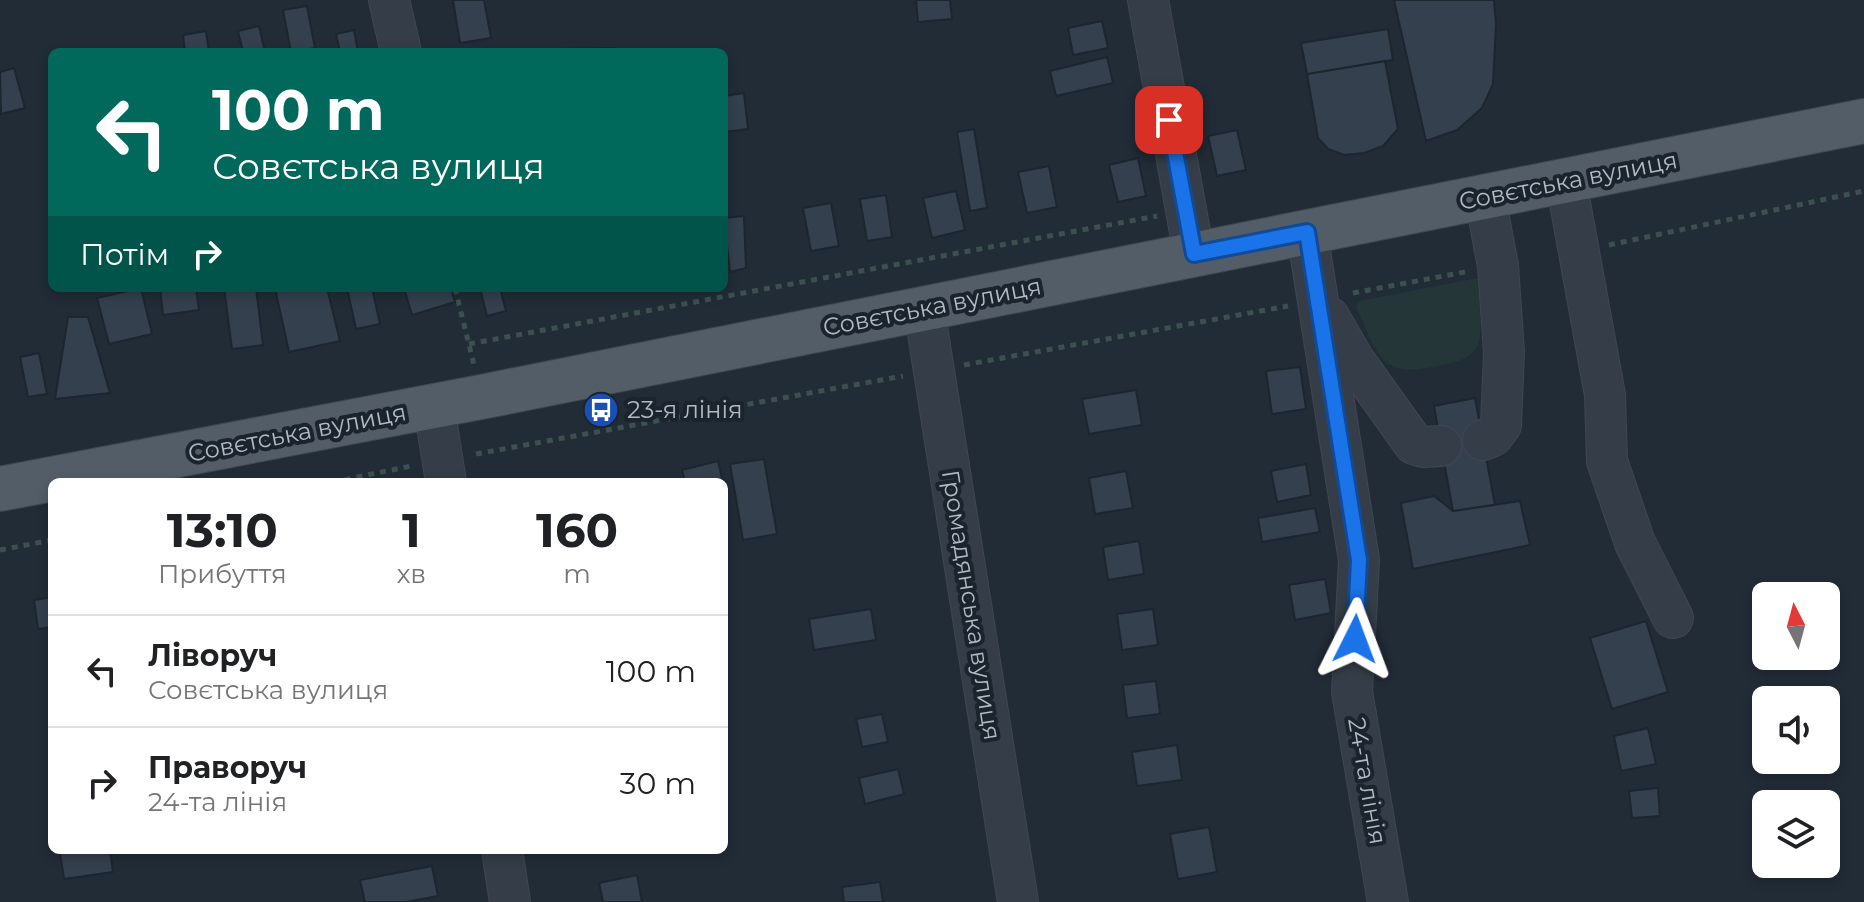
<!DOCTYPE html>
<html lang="uk">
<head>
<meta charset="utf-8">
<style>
  body { margin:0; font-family:Montserrat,sans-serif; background:#f2f2f2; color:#202124; height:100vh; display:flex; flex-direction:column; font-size:30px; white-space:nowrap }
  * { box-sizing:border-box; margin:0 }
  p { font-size:26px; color:#757577 }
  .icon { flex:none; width:44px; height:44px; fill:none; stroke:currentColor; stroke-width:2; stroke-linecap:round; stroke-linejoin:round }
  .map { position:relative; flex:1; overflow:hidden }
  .details { position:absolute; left:48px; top:478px; width:680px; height:376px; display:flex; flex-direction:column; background:#fff; border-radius:12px; box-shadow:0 4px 12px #0003 }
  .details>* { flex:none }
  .banner { position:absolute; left:48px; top:48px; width:680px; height:244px; border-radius:12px; box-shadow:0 4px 12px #0003; background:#00695c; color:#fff; overflow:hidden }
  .needle { width:52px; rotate:354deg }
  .controls { position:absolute; left:1752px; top:582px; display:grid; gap:16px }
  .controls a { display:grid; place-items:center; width:88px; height:88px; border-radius:12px; background:#fff; box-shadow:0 4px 12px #0003; font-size:40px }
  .pin { position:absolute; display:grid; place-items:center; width:68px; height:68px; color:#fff; margin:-34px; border-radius:16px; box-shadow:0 4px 12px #0006 }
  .me { position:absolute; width:88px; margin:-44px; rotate:3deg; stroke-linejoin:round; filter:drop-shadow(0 0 6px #0008) }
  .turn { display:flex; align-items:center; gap:28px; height:168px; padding:0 32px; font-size:36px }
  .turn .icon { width:104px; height:104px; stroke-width:2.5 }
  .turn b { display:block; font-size:56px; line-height:68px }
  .then { display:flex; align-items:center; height:76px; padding:0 32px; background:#0003; gap:16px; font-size:30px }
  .eta { display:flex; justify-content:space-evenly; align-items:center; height:136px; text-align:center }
  .eta b { font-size:48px; font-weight:700; line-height:56px }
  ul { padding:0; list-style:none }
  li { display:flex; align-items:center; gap:24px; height:112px; padding:0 32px; border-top:2px solid #e0e0e0 }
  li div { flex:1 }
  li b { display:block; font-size:30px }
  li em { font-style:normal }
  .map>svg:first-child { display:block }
  .green { fill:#243638 }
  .building { fill:#34404e; stroke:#1d252e; stroke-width:2 }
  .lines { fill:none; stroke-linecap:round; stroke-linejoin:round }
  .minor-casing { stroke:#3f4751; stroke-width:42 }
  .major-casing { stroke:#3f4751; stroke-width:46 }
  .path { stroke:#3d5050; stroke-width:5; stroke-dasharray:6 6; stroke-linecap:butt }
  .minor { stroke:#353e48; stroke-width:40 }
  .major { stroke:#535d68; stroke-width:44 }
  .route-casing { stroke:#114b97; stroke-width:20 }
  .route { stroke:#1a73e8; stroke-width:14 }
  .labels { text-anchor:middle; stroke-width:8; stroke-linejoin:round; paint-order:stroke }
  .street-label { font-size:24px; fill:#b0b9c4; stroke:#1b232c }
  .poi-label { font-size:24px; fill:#b0b9c4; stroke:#1b232c; text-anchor:start }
</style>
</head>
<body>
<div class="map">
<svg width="1864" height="902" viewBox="0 0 1864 902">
  <rect width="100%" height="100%" fill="#222c37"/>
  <path class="green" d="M 1478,278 C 1478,293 1484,335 1477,347 C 1471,359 1458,361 1446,364 C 1380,380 1381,361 1356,307 L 1359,301 Z"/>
  <path class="building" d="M 453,0 L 484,0 L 491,38 L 460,43 Z
    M 916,0 L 950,0 L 952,19 L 918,22 Z
    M 1394,0 L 1494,0 L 1496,24 L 1493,84 L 1482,108 L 1457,130 L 1426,141 Z
    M 307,6 L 315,48 L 291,52 L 283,10 Z
    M 1102,21 L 1108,48 L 1073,55 L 1068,28 Z
    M 259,26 L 265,52 L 243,52 L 238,31 Z
    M 1388,29 L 1393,60 L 1307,74 L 1301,43 Z
    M 354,30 L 358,52 L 340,52 L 336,34 Z
    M 206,31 L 209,52 L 185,52 L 183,35 Z
    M 614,48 L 614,52 L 563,52 L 563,49 Z
    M 1107,57 L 1113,83 L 1056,96 L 1050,71 Z
    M 1385,61 L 1398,129 L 1383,146 L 1364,153 L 1344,155 L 1328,149 L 1318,138 L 1307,74 Z
    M 14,68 L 25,108 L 1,114 L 0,72 Z
    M 744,93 L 748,129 L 724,132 L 724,96 Z
    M 974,129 L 987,208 L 970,211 L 957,132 Z
    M 1237,130 L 1246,170 L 1217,176 L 1208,136 Z
    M 1138,158 L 1146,196 L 1118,202 L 1109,165 Z
    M 1049,166 L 1057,207 L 1027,213 L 1018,172 Z
    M 956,191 L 965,230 L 932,238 L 923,198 Z
    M 886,195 L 892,237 L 867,241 L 860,199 Z
    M 831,203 L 839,246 L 811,251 L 803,208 Z
    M 744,216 L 746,268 L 730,272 L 724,218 Z
    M 141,288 L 152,334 L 109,344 L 97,298 Z
    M 160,288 L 196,288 L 199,310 L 163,315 Z
    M 224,288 L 256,288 L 263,345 L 232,349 Z
    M 275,288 L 327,288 L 340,341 L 289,352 Z
    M 347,288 L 372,288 L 380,324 L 356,329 Z
    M 404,288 L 451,288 L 455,302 L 412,315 Z
    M 480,288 L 500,288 L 506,311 L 487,316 Z
    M 68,317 L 88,317 L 110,393 L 55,399 Z
    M 39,353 L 47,394 L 28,397 L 20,357 Z
    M 1300,367 L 1306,409 L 1272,414 L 1266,371 Z
    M 1136,390 L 1142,425 L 1089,434 L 1082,399 Z
    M 1475,398 L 1495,505 L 1453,511 L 1434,406 Z
    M 764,459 L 777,534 L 743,540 L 730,464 Z
    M 718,461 L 723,482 L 685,482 L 682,470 Z
    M 1306,464 L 1311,495 L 1277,502 L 1271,471 Z
    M 1126,471 L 1133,508 L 1095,514 L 1089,478 Z
    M 1434,496 L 1453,511 L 1520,501 L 1530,545 L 1413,569 L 1401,503 Z
    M 1315,508 L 1320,532 L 1262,542 L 1258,518 Z
    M 1139,541 L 1144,574 L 1108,580 L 1103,547 Z
    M 1325,579 L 1331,613 L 1295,620 L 1289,585 Z
    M 52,597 L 52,627 L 38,629 L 34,600 Z
    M 871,609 L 876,640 L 814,650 L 809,619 Z
    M 1153,609 L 1158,645 L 1122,650 L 1117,614 Z
    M 1646,621 L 1668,692 L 1612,709 L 1590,638 Z
    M 1156,681 L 1160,714 L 1127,718 L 1123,685 Z
    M 882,714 L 888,742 L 862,747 L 856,719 Z
    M 1648,728 L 1656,764 L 1621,771 L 1614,736 Z
    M 1177,745 L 1182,780 L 1137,786 L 1132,752 Z
    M 898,769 L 904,794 L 865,804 L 859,778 Z
    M 1658,788 L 1660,816 L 1632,818 L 1629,791 Z
    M 1209,827 L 1217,872 L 1178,879 L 1170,834 Z
    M 81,850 L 110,850 L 113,872 L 64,879 L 60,853 Z
    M 432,866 L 438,896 L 406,902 L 365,902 L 360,880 Z
    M 637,875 L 642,902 L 603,902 L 599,883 Z
    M 880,882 L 883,902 L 844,902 L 842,887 Z"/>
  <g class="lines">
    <defs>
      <path id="minor" d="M 389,0 L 401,52
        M 1148,0 L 1194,254
        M 1566,181 L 1605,395 L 1607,461 L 1635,543 L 1673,618
        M 1307,232 L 1359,560 L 1352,692 L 1388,902
        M 924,308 L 1018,902
        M 1329,317 L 1354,360 L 1414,444 L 1423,447 L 1441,446
        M 434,407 L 446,482
        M 1483,440 L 1493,436 L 1501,425 L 1504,352 L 1498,266 L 1485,197
        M 502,850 L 510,902"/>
      <path id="major" d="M 0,489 L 481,397 L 1864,121"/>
    </defs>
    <use href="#minor" class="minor-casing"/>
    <use href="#major" class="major-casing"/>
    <path class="path" d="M 1609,245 L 1864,191
      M 455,288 L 474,365
      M 1353,293 L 1465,272
      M 469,344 L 1157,216
      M 964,365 L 1288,306
      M 476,454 L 903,376
      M 333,482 L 411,466
      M 0,550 L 52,540"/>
    <use href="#minor" class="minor"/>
    <use href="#major" class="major"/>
  </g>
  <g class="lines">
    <defs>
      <path id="route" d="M 1169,120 L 1194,254 L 1307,232 L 1359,560 L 1355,639"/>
    </defs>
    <use href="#route" class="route-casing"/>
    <use href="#route" class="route"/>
  </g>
  <defs>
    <symbol id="bus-disc" viewBox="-11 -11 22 22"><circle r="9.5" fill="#1a4fb4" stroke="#1b232c"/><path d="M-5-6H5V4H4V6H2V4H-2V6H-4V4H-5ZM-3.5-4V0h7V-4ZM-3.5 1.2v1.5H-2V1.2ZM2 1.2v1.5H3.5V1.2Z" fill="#fff"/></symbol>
  </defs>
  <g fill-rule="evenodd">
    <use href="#bus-disc" x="581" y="390" width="40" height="40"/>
  </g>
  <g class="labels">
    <g class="street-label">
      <text transform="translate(1568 181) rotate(-11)" y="8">Совєтська вулиця</text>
      <text transform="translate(932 307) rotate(-11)" y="8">Совєтська вулиця</text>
      <text transform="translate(297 433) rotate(-11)" y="8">Совєтська вулиця</text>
      <text transform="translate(971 605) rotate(81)" y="8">Громадянська вулиця</text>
      <text transform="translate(1367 781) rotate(80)" y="8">24-та лінія</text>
    </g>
    <g class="poi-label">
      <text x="627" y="418">23-я лінія</text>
    </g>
  </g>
</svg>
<div class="controls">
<a><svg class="needle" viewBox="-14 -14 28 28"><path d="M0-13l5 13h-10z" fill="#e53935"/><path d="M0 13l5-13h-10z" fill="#757577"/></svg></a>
<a><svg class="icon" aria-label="sound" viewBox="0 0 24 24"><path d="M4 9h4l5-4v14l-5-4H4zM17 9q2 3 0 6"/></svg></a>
<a><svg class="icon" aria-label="layers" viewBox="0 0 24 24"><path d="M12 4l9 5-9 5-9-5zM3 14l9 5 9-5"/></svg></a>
</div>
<div class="pin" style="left:1169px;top:120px;background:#d93025"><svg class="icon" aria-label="arrive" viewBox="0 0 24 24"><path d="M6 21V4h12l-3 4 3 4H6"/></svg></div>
<svg class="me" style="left:1355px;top:639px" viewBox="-20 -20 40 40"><path d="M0-17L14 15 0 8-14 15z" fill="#1a73e8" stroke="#fff" stroke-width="4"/></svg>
<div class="banner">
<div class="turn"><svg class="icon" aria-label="left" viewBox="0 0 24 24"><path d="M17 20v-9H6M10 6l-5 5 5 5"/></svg><div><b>100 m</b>Совєтська вулиця</div></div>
<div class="then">Потім<svg class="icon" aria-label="right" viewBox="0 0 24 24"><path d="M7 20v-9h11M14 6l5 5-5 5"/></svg></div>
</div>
<section class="details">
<div class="eta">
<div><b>13:10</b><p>Прибуття</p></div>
<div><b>1</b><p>хв</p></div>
<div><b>160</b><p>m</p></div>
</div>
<ul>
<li><svg class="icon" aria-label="left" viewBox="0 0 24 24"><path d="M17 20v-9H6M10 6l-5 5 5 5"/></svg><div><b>Ліворуч</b><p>Совєтська вулиця</p></div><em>100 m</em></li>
<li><svg class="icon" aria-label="right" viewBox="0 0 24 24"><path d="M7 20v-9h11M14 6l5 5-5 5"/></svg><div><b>Праворуч</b><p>24-та лінія</p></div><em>30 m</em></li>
</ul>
</section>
</div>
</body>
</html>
